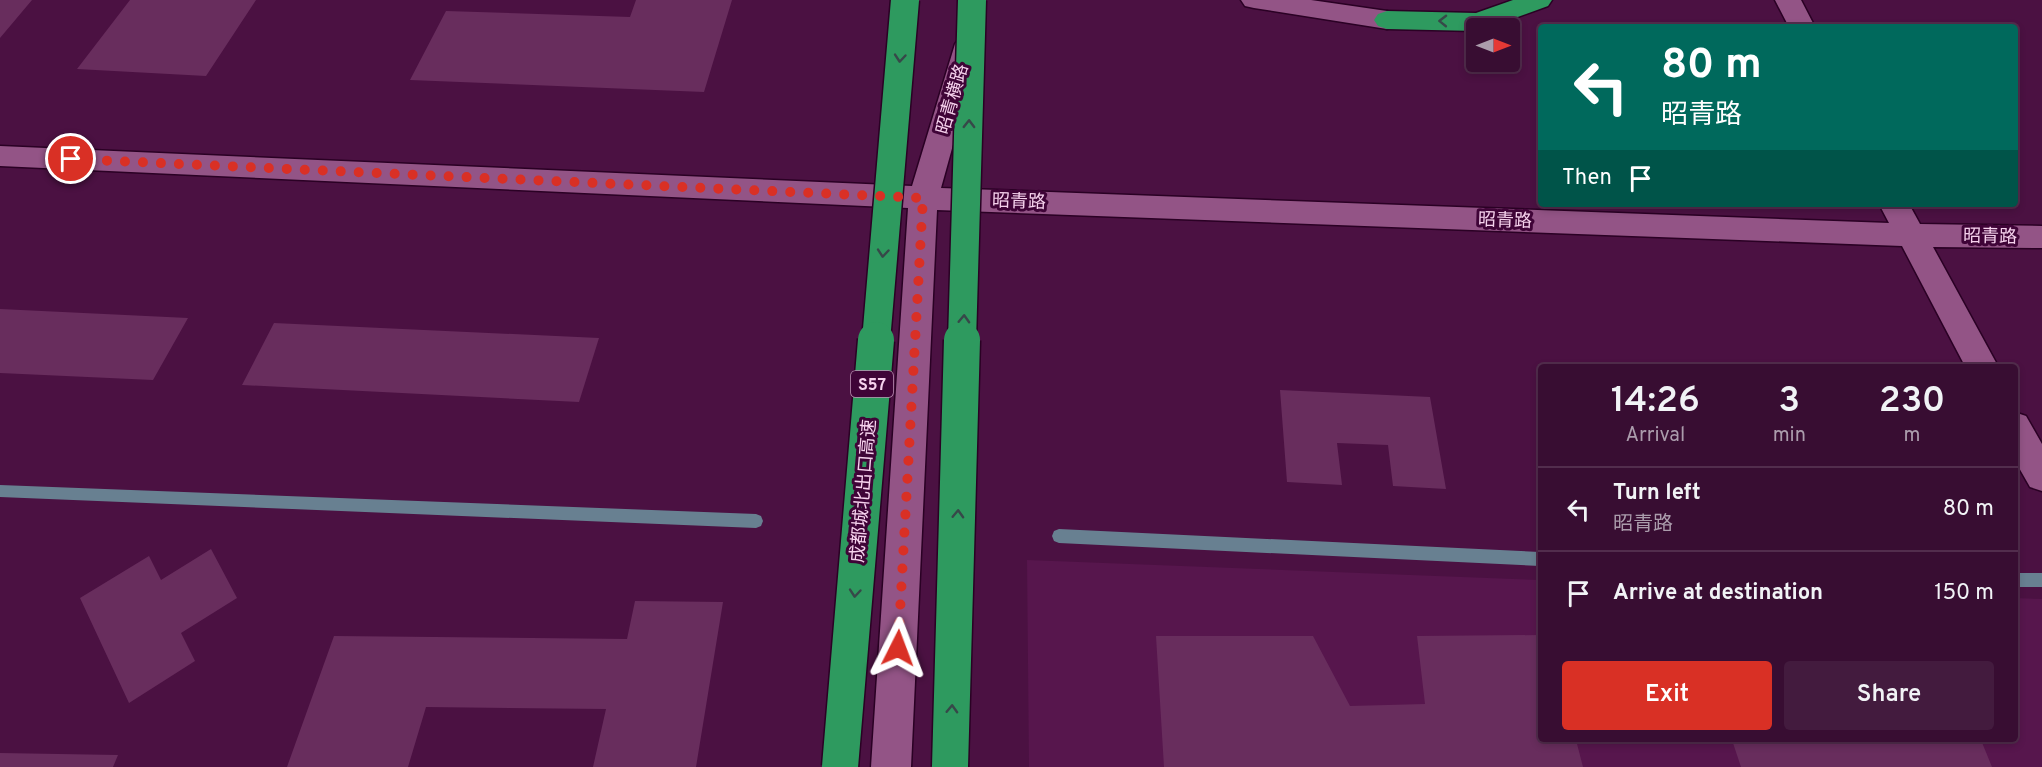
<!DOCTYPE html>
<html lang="en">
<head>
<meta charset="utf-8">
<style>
  body { margin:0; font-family:Overpass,"Noto Sans SC",sans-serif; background:#431b3e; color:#f1f3f6; height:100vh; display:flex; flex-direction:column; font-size:22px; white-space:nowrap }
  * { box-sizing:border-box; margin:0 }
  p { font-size:20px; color:#ab9cac }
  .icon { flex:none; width:33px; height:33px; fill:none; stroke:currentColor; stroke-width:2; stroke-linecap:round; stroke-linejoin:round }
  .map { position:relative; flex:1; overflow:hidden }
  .sheet { position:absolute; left:1538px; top:364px; width:480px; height:378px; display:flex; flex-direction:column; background:#380d32; border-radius:6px; box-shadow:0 3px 9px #0003,0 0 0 2px #522d4d }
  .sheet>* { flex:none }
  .banner { position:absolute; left:1538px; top:24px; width:480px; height:183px; border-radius:6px; box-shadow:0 3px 9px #0003,0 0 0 2px #522d4d; background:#00695c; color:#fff; overflow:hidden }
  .needle { width:39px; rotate:90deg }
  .controls { position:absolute; left:1466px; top:18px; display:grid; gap:12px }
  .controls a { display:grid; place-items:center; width:54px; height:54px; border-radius:6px; background:#380d32; box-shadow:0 3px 9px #0003,0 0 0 2px #522d4d; font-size:30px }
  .pin { position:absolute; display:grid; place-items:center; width:51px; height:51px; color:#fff; margin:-26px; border:3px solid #fff; border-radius:50%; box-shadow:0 2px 6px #0007 }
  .me { position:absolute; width:66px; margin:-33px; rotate:3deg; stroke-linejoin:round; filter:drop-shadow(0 0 4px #0008) }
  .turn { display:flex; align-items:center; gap:21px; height:126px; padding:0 24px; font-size:27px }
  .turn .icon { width:78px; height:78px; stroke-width:2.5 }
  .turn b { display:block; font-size:42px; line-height:51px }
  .then { display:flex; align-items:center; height:57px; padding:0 24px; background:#0003; gap:12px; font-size:22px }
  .eta { display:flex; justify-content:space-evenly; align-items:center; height:102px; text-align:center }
  .eta b { font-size:36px; font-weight:600; line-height:42px }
  .cta { display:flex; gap:12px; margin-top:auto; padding:12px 24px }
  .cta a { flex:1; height:69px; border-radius:6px; background:#d93025; color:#fff; font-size:24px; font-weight:600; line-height:69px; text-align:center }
  .cta a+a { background:#431b3e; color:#f1f3f6 }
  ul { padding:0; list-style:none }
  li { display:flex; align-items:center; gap:18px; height:84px; padding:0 24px; border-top:2px solid #522d4d }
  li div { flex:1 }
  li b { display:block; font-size:22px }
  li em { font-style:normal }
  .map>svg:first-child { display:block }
  .built { fill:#57164d }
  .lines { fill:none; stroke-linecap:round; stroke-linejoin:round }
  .stream { fill:#688091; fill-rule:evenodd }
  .building { fill:#682d5d }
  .minor-casing { stroke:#2a0124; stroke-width:3 }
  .highway-casing { stroke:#2a0124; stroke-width:3 }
  .minor { fill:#935486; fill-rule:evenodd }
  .highway { fill:#2e9a5f; fill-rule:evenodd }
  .highway-bridge-far1-casing { stroke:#2a0124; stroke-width:31; stroke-linecap:butt }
  .highway-bridge-casing { stroke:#2a0124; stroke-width:39; stroke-linecap:butt }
  .highway-bridge-far1 { stroke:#2e9a5f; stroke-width:28 }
  .highway-bridge { stroke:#2e9a5f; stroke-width:36 }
  .oneway { stroke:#374849 }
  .route { stroke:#d93025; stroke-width:10; stroke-dasharray:0 18 }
  .labels { text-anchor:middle; stroke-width:6; stroke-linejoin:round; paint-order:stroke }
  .shield { fill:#3f0437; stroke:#bf94b6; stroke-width:1.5 }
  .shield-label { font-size:16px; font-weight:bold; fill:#f6d2ed }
  .street-label { font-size:18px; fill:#f6d2ed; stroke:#3f0437 }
</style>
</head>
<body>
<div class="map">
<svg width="2042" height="767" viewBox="0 0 2042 767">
  <rect width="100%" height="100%" fill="#4b1142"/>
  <path class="built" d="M 1027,560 L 1540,580 L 1540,740 L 2014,740 L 2015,598 L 2042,599 L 2042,767 L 1029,767 Z"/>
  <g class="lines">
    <path class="stream" d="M 0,485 L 756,514 L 761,516 L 763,521 L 761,526 L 756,528 L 0,497 Z
      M 1059,529 L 1540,552 L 1540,566 L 1059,543 L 1054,541 L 1052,536 L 1054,531 Z
      M 2014,573 L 2042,573 L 2042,587 L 2014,587 Z"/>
  </g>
  <path class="building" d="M 0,0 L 32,0 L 0,38 Z
    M 130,0 L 256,0 L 206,76 L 77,69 Z
    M 636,0 L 732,0 L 704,92 L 410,80 L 446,11 L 630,17 Z
    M 0,309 L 188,318 L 153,380 L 0,373 Z
    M 274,323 L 599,338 L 579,402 L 242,385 Z
    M 1280,390 L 1430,397 L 1446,489 L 1393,486 L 1388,445 L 1337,443 L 1342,485 L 1287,482 Z
    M 211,549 L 237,598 L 181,633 L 195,661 L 129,703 L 80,598 L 149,556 L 161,580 Z
    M 635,601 L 723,602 L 696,767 L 593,767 L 606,709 L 426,707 L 408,767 L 287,767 L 334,636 L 627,639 Z
    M 1540,635 L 1540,740 L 1576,740 L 1583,767 L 1164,767 L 1156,636 L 1313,636 L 1350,706 L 1425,704 L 1417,636 Z
    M 1732,740 L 1981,740 L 1992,767 L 1741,767 Z
    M 0,753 L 118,755 L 113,767 L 0,767 Z"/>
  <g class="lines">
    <defs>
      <path id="minor" d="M 1241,0 L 1311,0 L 1387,11 L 1396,14 L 1400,20 L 1396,26 L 1387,29 L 1254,8 L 1245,6 Z
        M 1775,0 L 1801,0 L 1815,27 L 1789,27 Z
        M 968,35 L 977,38 L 981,44 L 941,188 L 1889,223 L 1879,204 L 1909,204 L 1920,224 L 2042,226 L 2042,248 L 1933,247 L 1999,368 L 1966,368 L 1902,246 L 937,210 L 911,767 L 871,767 L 908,208 L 0,166 L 0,146 L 912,186 L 955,44 L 959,38 Z
        M 2014,412 L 2026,416 L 2042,444 L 2042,491 L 2030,487 L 2014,459 Z"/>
      <path id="highway" d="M 1513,0 L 1552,0 L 1548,6 L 1487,28 L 1476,28 L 1476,31 L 1387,29 L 1378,26 L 1374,20 L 1378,14 L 1387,11 L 1476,13 Z"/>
    </defs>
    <use href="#minor" class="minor-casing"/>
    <use href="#highway" class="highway-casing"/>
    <use href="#minor" class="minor"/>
    <use href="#highway" class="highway"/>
    <defs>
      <path id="highway-bridge-far1" d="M 876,341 L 905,0
        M 962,341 L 972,0"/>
      <path id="highway-bridge" d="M 840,767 L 876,340
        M 950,767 L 962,340"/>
    </defs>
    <use href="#highway-bridge-far1" class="highway-bridge-far1-casing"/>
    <use href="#highway-bridge" class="highway-bridge-casing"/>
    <use href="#highway-bridge-far1" class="highway-bridge-far1"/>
    <use href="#highway-bridge" class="highway-bridge"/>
  </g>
  <defs><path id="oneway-chevron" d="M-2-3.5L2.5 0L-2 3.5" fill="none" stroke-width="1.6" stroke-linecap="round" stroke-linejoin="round" transform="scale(1.5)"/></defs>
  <g class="oneway">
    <use href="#oneway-chevron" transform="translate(1443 21) rotate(-179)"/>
    <use href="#oneway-chevron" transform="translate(900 58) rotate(95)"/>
    <use href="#oneway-chevron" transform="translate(969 124) rotate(-89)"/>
    <use href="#oneway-chevron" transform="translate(883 253) rotate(95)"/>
    <use href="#oneway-chevron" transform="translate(964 319) rotate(-88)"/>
    <use href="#oneway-chevron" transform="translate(958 514) rotate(-88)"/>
    <use href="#oneway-chevron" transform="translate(855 593) rotate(95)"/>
    <use href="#oneway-chevron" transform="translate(952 709) rotate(-88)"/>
  </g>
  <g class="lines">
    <path class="route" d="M 71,159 L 923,198 L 898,648"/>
  </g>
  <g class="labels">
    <rect class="shield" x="851" y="371" width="42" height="26" rx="4.5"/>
    <g class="shield-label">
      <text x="872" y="390">S57</text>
    </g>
    <g class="street-label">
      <text transform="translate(952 99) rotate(-74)" y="6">昭青横路</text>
      <text transform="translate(1019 201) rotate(2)" y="6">昭青路</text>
      <text transform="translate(1505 220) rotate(2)" y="6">昭青路</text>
      <text transform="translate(1990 236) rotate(1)" y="6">昭青路</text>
      <text transform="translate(863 491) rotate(-85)" y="6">成都城北出口高速</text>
    </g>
  </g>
</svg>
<div class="controls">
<a><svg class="needle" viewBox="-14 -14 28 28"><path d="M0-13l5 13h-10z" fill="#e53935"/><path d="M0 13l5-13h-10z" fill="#ab9cac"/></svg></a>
</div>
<div class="pin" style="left:71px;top:159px;background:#d93025"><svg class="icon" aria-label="arrive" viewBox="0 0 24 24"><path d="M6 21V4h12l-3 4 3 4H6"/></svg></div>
<svg class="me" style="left:898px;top:648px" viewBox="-20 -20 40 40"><path d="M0-17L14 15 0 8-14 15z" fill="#d93025" stroke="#fff" stroke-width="4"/></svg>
<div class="banner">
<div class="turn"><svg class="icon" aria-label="left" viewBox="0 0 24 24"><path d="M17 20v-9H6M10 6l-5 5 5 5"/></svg><div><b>80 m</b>昭青路</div></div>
<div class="then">Then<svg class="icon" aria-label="arrive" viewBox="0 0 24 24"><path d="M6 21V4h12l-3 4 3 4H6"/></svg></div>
</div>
<section class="sheet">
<div class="eta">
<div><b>14:26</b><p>Arrival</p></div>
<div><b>3</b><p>min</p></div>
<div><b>230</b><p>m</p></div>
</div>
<ul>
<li><svg class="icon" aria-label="left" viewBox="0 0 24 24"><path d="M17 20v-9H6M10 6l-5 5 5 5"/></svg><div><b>Turn left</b><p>昭青路</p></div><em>80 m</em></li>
<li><svg class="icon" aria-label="arrive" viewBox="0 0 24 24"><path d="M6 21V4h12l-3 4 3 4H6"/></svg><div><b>Arrive at destination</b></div><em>150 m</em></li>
</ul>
<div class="cta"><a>Exit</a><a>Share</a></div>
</section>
</div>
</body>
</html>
